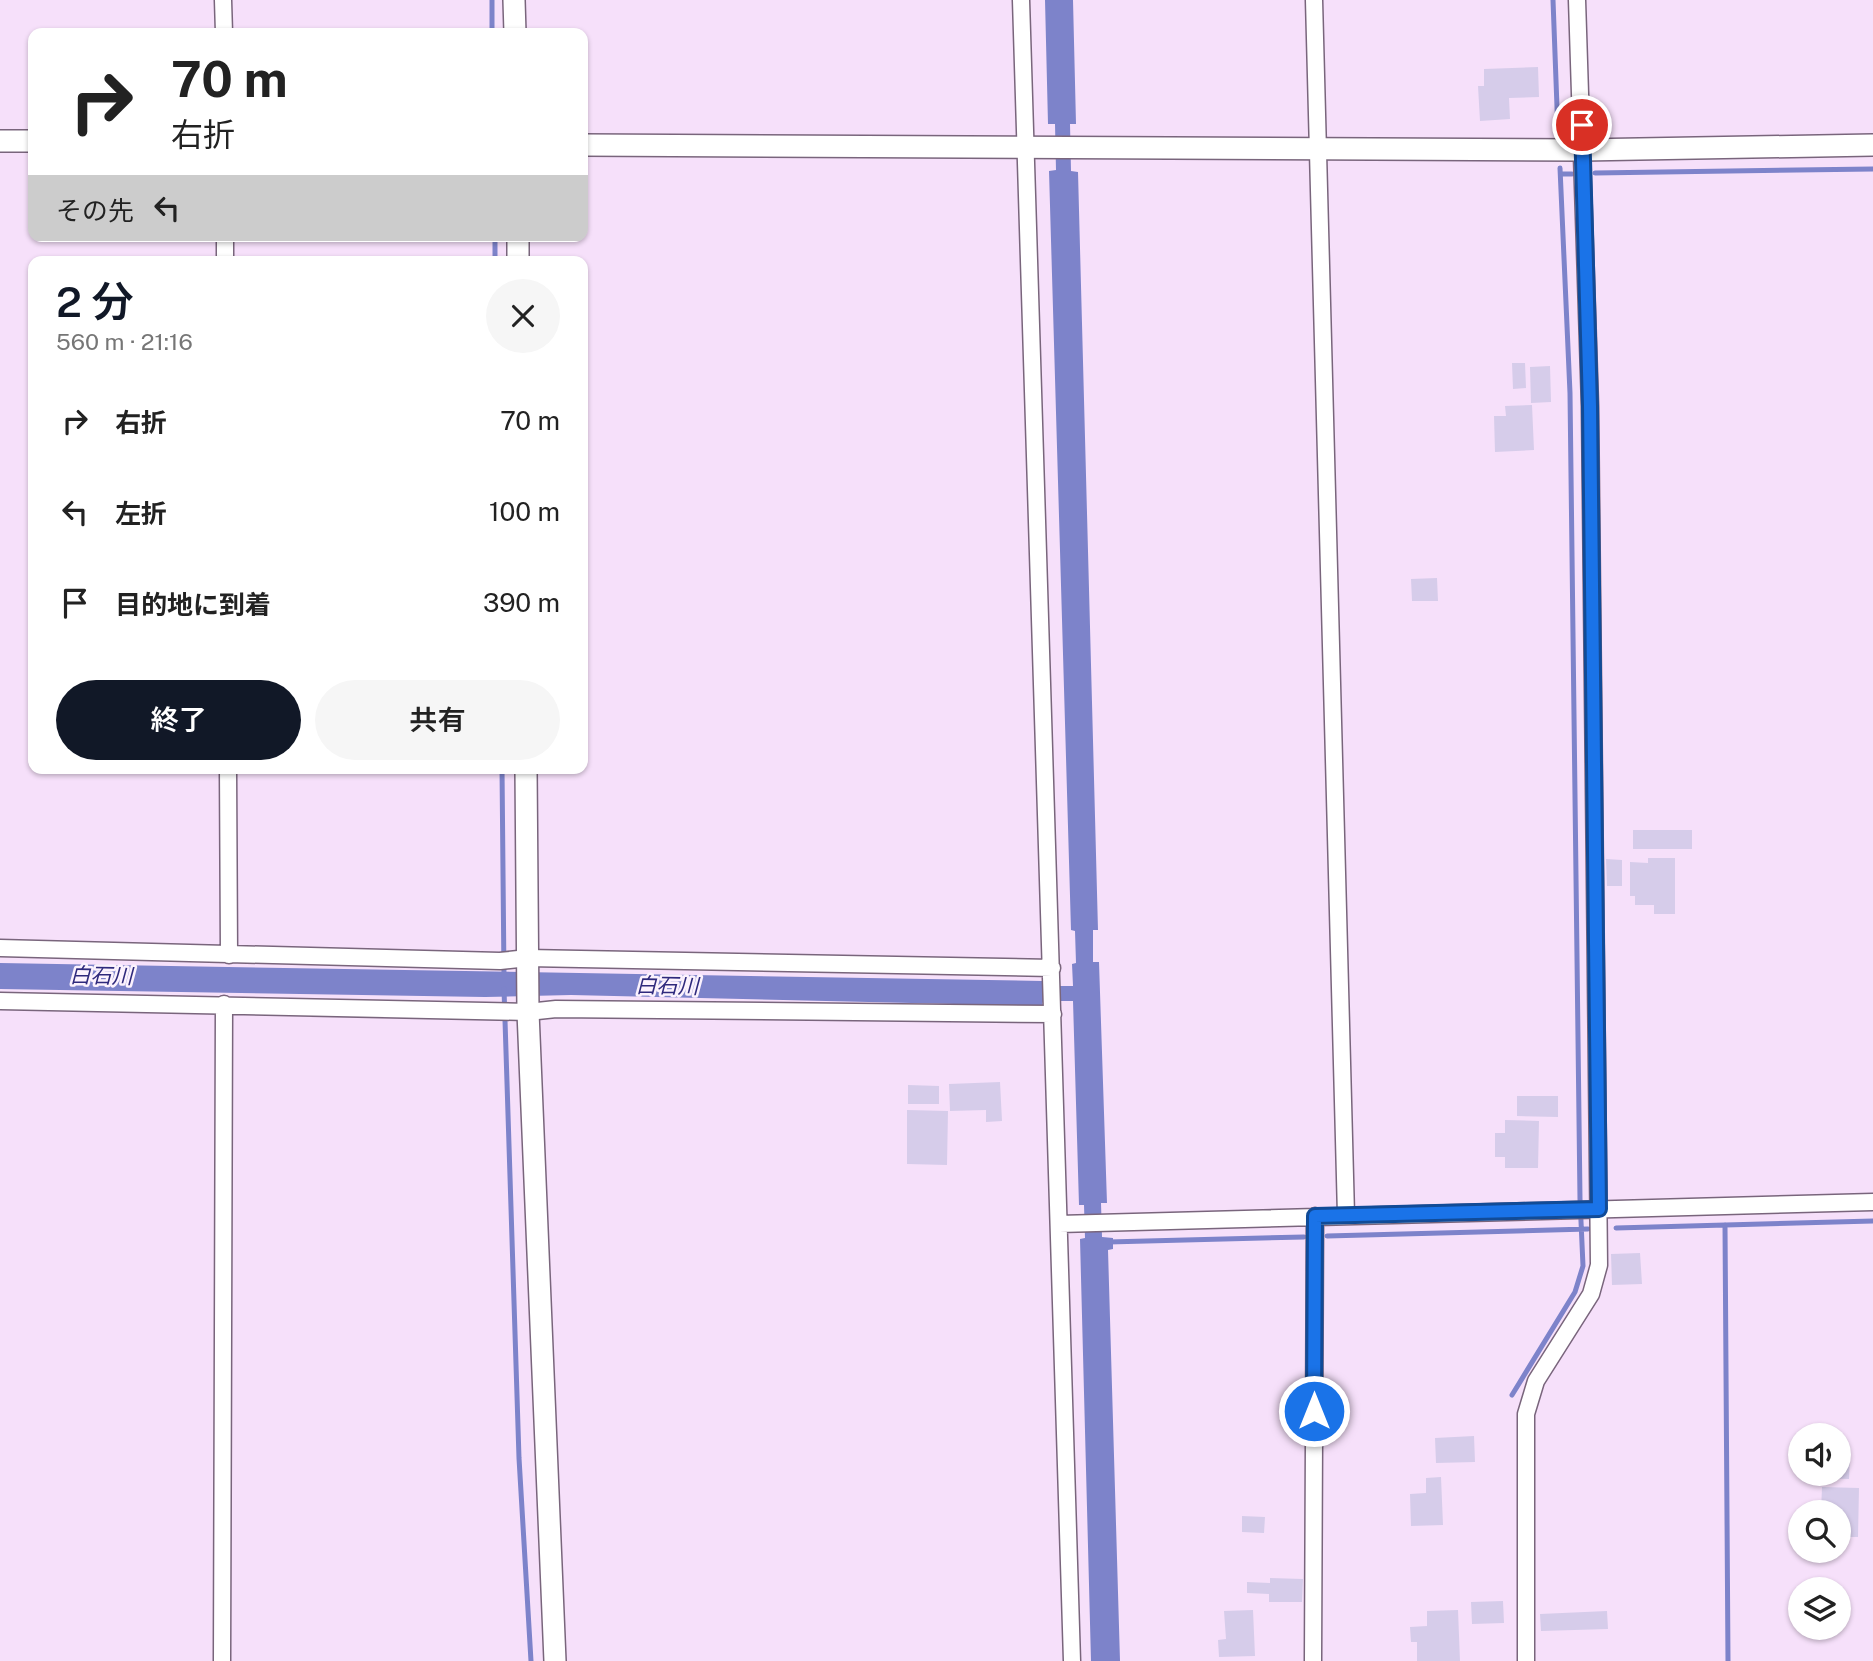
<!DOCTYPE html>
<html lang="ja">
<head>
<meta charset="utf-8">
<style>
  body { margin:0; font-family:"Public Sans","Noto Sans JP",sans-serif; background:#f6f6f6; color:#222; height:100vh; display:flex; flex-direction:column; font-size:26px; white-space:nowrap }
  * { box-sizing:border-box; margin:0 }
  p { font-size:23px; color:#767676 }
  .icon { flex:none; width:38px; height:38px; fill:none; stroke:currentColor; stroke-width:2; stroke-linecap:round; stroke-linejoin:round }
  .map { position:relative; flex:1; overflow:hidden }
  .panel { position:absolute; left:28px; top:256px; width:560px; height:518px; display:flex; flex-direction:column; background:#fff; border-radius:14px; box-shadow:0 2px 5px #0004 }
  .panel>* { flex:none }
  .banner { position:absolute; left:28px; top:28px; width:560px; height:214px; border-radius:14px; box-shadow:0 2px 5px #0004; background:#fff; color:#222; overflow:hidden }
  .fabs { position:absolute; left:1788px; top:1423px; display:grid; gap:14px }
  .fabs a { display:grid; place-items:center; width:63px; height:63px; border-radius:50%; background:#fff; box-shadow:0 2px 5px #0004; font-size:35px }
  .pin { position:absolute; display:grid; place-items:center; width:60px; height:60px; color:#fff; margin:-30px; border:4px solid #fff; border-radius:50%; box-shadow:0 2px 7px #0007 }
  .me { position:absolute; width:77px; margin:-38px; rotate:0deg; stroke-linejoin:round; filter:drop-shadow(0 0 5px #0008) }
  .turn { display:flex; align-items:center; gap:24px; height:147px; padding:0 28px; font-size:32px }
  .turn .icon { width:91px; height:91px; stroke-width:2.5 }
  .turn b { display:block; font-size:49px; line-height:60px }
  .then { display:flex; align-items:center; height:66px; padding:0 28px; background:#0003; gap:14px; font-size:26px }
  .round { display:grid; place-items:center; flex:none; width:74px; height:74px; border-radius:37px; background:#f6f6f6 }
  .overview { display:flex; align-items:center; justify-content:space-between; height:119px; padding:0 28px }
  h1 { font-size:42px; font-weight:600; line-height:52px; color:#111827 }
  .action { display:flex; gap:14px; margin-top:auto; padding:14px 28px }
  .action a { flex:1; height:80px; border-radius:42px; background:#111827; color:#fff; font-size:28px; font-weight:600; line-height:80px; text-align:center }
  .action a+a { background:#f6f6f6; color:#222 }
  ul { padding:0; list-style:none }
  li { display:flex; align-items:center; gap:21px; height:91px; padding:0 28px }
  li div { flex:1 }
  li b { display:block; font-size:26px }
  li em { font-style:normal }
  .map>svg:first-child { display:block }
  .water { fill:#7d83ca }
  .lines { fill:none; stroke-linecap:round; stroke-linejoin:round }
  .stream { stroke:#7d83ca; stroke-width:5 }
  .building { fill:#d6ccea }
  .street-casing { stroke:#79657c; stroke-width:19 }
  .secondary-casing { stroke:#79657c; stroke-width:24 }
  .street { stroke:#fff; stroke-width:16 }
  .secondary { stroke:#fff; stroke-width:21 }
  .route-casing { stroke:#114b97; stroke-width:18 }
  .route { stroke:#1a73e8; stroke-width:12 }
  .labels { text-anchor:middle; stroke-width:5; stroke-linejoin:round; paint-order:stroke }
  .water-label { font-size:21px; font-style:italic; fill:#2e297c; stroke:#fbf2fd }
</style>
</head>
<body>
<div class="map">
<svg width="1873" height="1661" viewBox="0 0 1873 1661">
  <rect width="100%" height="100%" fill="#f6e0fa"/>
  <path class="water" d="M 1045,0 L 1073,0 L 1076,124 L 1070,124 L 1071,171 L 1078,172 L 1098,930 L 1093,930 L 1093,962 L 1099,962 L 1107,1203 L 1101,1203 L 1102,1237 L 1113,1238 L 1113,1249 L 1108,1250 L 1120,1661 L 1091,1661 L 1080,1239 L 1085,1238 L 1084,1205 L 1079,1205 L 1073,1001 L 1043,1001 L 1042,1006 L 571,995 L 485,997 L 0,989 L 0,963 L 1042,981 L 1043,986 L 1073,986 L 1072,964 L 1076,963 L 1075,931 L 1071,930 L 1049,171 L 1056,170 L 1055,124 L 1048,124 Z"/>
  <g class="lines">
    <path class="stream" d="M 492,0 L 492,33
      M 1553,0 L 1558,134
      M 1595,173 L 1873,169
      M 1561,174 L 1572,174
      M 495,236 L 495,261
      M 502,768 L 504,976
      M 504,989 L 519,1458 L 531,1661
      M 1725,1225 L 1728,1661
      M 1616,1228 L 1873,1221
      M 1327,1236 L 1588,1229
      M 1108,1242 L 1304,1237
      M 1512,1395 L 1575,1292 L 1583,1266 L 1580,1199 L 1570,393 L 1560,168"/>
  </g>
  <path class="building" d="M 1538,67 L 1539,97 L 1509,98 L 1510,119 L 1480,121 L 1478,86 L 1484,86 L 1484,69 Z
    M 1512,363 L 1525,363 L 1526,388 L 1513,389 Z
    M 1550,366 L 1551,402 L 1531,403 L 1530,367 Z
    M 1532,405 L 1534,450 L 1495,452 L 1494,416 L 1506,416 L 1505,406 Z
    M 1437,578 L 1438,601 L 1412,601 L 1411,579 Z
    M 1633,830 L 1692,830 L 1692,849 L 1633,849 Z
    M 1648,858 L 1675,858 L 1675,914 L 1654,914 L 1654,905 L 1635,905 L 1635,896 L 1630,896 L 1630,862 L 1648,863 Z
    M 1606,859 L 1622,860 L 1622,886 L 1607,886 Z
    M 1000,1082 L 1002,1121 L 986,1122 L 986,1110 L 950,1111 L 949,1084 Z
    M 908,1085 L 939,1086 L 939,1104 L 908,1104 Z
    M 1517,1096 L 1558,1096 L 1558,1117 L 1517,1116 Z
    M 907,1110 L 948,1111 L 947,1165 L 907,1164 Z
    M 1505,1120 L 1539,1121 L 1538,1168 L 1505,1168 L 1505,1157 L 1495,1157 L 1495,1133 L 1505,1133 Z
    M 1640,1253 L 1642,1284 L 1612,1285 L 1611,1254 Z
    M 1474,1436 L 1475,1462 L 1436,1463 L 1435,1438 Z
    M 1839,1456 L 1850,1456 L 1849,1479 L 1810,1478 L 1810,1474 L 1839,1474 Z
    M 1441,1477 L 1443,1525 L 1411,1526 L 1410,1494 L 1426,1493 L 1426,1478 Z
    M 1822,1487 L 1859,1488 L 1858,1537 L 1839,1537 L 1839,1512 L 1821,1512 Z
    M 1242,1516 L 1265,1517 L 1264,1533 L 1242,1532 Z
    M 1270,1578 L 1303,1579 L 1302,1602 L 1269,1602 L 1269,1594 L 1247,1593 L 1247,1582 L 1270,1583 Z
    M 1503,1601 L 1504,1623 L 1472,1624 L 1471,1602 Z
    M 1253,1610 L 1255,1656 L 1219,1657 L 1218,1640 L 1226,1639 L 1224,1611 Z
    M 1458,1610 L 1460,1661 L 1417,1661 L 1417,1642 L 1411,1642 L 1410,1627 L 1427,1626 L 1427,1611 Z
    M 1607,1611 L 1608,1629 L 1541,1631 L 1540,1614 Z"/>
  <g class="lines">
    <defs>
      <path id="street" d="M 223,0 L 224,33
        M 1021,0 L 1072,1661
        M 1314,0 L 1346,1215
        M 225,236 L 225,261
        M 228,768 L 229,955
        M 0,948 L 500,961 L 528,958 L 1052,968
        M 0,1001 L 528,1012 L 556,1009 L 1053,1014
        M 1059,1224 L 1873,1202
        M 222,1661 L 224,1004
        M 1313,1661 L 1315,1216
        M 1526,1661 L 1526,1414 L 1536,1381 L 1591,1294 L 1599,1265 L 1590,406 L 1577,0"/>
      <path id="secondary" d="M 514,0 L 515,33
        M 0,141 L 33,141
        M 583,145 L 1583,150 L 1873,145
        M 518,236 L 518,261
        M 526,768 L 528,1012 L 555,1661"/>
    </defs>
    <use href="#street" class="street-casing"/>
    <use href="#secondary" class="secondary-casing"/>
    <use href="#street" class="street"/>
    <use href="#secondary" class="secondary"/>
  </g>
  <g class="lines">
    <defs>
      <path id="route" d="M 1314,1411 L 1315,1216 L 1599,1209 L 1590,406 L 1582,125"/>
    </defs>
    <use href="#route" class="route-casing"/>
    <use href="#route" class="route"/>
  </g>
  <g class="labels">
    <g class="water-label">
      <text transform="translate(101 976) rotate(1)" y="7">白石川</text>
      <text transform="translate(667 986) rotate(1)" y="7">白石川</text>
    </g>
  </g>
</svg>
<div class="fabs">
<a><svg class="icon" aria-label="sound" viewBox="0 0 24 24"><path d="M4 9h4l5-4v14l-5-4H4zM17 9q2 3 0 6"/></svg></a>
<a><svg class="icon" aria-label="search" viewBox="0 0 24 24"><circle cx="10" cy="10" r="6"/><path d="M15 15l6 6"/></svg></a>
<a><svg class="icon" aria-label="layers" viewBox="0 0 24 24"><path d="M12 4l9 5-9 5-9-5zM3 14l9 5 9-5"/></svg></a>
</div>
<div class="pin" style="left:1582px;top:125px;background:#d93025"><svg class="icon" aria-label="arrive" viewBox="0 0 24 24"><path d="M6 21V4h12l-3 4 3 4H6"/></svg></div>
<svg class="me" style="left:1314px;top:1411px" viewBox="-20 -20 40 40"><circle r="17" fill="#1a73e8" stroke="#fff" stroke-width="3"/><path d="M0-11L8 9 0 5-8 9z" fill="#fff"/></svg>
<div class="banner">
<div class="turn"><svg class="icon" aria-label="right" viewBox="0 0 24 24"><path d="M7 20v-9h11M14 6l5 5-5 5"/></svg><div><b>70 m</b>右折</div></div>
<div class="then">その先<svg class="icon" aria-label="left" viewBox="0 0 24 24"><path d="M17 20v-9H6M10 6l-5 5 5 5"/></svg></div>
</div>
<section class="panel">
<div class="overview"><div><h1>2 分</h1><p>560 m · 21:16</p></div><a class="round"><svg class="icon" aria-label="close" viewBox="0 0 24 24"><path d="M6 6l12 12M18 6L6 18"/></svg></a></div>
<ul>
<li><svg class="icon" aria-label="right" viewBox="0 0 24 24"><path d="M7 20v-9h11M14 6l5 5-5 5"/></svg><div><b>右折</b></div><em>70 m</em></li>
<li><svg class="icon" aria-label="left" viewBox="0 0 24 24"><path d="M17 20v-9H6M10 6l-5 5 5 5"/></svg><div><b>左折</b></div><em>100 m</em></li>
<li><svg class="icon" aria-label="arrive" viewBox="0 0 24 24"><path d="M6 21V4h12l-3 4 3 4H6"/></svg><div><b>目的地に到着</b></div><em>390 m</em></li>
</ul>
<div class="action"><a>終了</a><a>共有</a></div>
</section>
</div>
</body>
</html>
